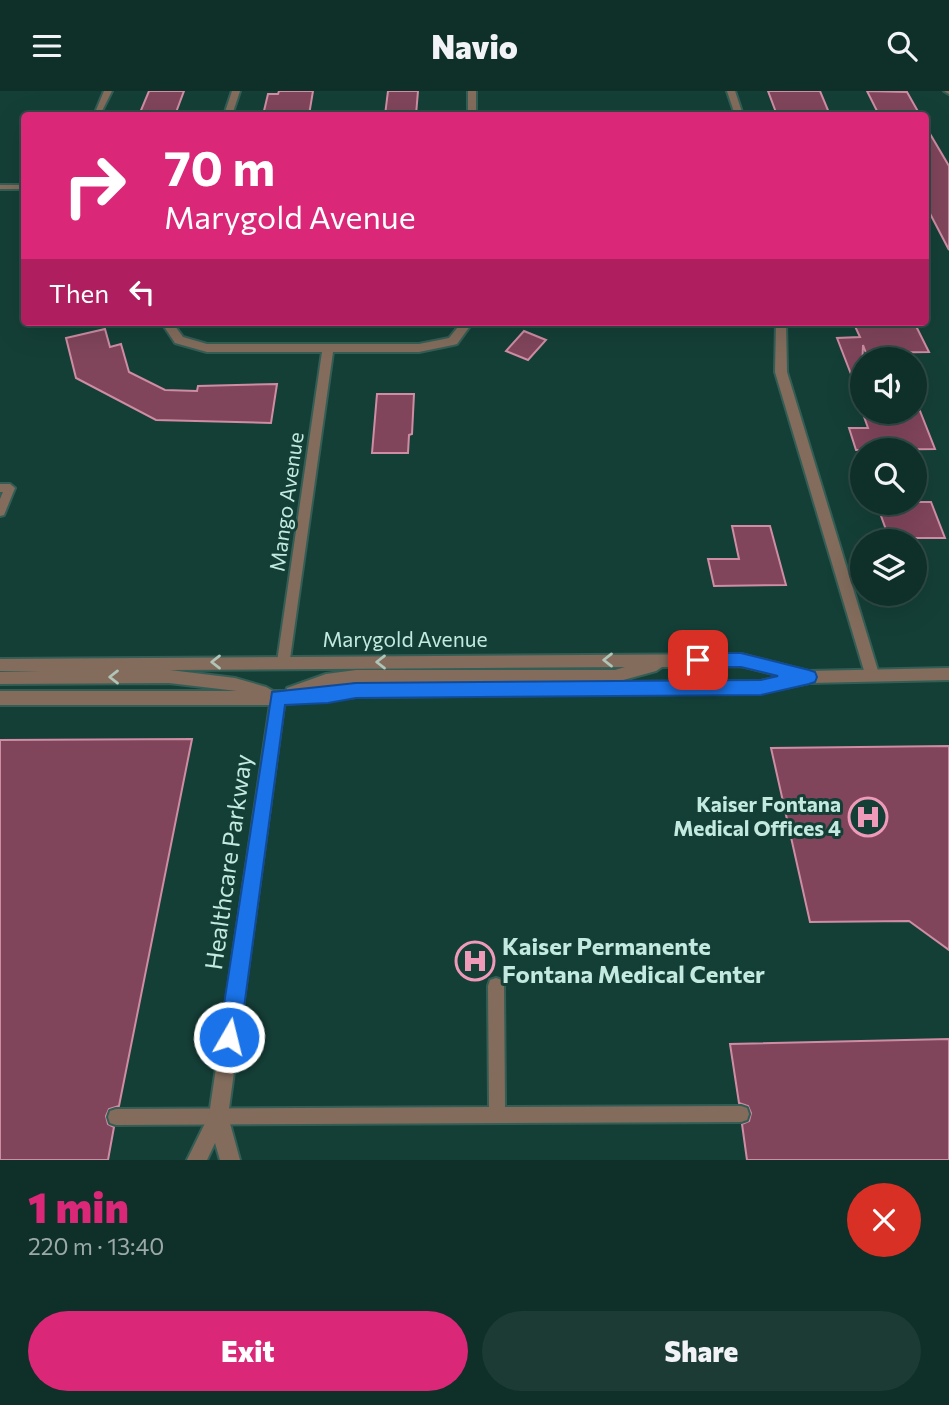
<!DOCTYPE html>
<html lang="en">
<head>
<meta charset="utf-8">
<style>
  body { margin:0; font-family:Commissioner,sans-serif; background:#1d3b35; color:#f1f3f6; height:100vh; display:flex; flex-direction:column; font-size:26px; white-space:nowrap }
  * { box-sizing:border-box; margin:0 }
  p { font-size:23px; color:#9ba9a8 }
  .icon { flex:none; width:38px; height:38px; fill:none; stroke:currentColor; stroke-width:2; stroke-linecap:round; stroke-linejoin:round }
  .map { position:relative; height:1069px; overflow:hidden }
  .side { display:flex; flex-direction:column; background:#0f2f29; flex:1 }
  .side>* { flex:none }
  .guide { position:absolute; left:21px; top:21px; width:908px; height:214px; border-radius:7px; box-shadow:0 7px 28px #0002,0 0 0 2px #2f4a46; background:#db2777; color:#fff; overflow:hidden }
  .buttons { position:absolute; left:850px; top:256px; display:grid; gap:14px }
  .buttons a { display:grid; place-items:center; width:77px; height:77px; border-radius:50%; background:#0f2f29; box-shadow:0 7px 28px #0002,0 0 0 2px #2f4a46; font-size:35px }
  .pin { position:absolute; display:grid; place-items:center; width:60px; height:60px; color:#fff; margin:-30px; border-radius:14px; box-shadow:0 4px 10px #0006 }
  .me { position:absolute; width:77px; margin:-38px; rotate:8deg; stroke-linejoin:round; filter:drop-shadow(0 0 5px #0008) }
  .turn { display:flex; align-items:center; gap:24px; height:147px; padding:0 28px; font-size:32px }
  .turn .icon { width:91px; height:91px; stroke-width:2.5 }
  .turn b { display:block; font-size:49px; line-height:60px }
  .then { display:flex; align-items:center; height:66px; padding:0 28px; background:#0003; gap:14px; font-size:26px }
  .round { display:grid; place-items:center; flex:none; width:74px; height:74px; border-radius:37px; background:#1d3b35 }
  .head { display:flex; align-items:center; justify-content:space-between; height:119px; padding:0 28px }
  h1 { font-size:42px; font-weight:800; line-height:52px; color:#db2777 }
  .action { display:flex; gap:14px; margin-top:auto; padding:14px 28px }
  .action a { flex:1; height:80px; border-radius:42px; background:#db2777; color:#fff; font-size:28px; font-weight:800; line-height:80px; text-align:center }
  .action a+a { background:#1d3b35; color:#f1f3f6 }
  header { display:flex; justify-content:space-between; align-items:center; height:91px; padding:0 28px; background:#0f2f29; font-size:32px; font-weight:800 }
  .map>svg:first-child { display:block }
  .building { fill:#80455b; stroke:#ce8da3; stroke-width:2 }
  .lines { fill:none; stroke-linecap:round; stroke-linejoin:round }
  .service-casing { stroke:#345e55; stroke-width:4 }
  .minor-casing { stroke:#345e55; stroke-width:4 }
  .tertiary-casing { stroke:#345e55; stroke-width:4 }
  .service { fill:#836c5c; fill-rule:evenodd }
  .minor { fill:#836c5c; fill-rule:evenodd }
  .tertiary { fill:#836c5c; fill-rule:evenodd }
  .oneway { stroke:#b0c4b8 }
  .route { fill:#1a73e8; stroke:#114b97; stroke-width:2 }
  .labels { text-anchor:middle; stroke-width:6; stroke-linejoin:round; paint-order:stroke }
  .street-label { font-size:21px; fill:#c4eae0; stroke:#143f37 }
  .poi-label { font-size:21px; font-weight:bold; fill:#c4eae0; stroke:#143f37; text-anchor:end }
  .near-street-label { font-size:24px; fill:#c4eae0; stroke:#143f37 }
  .near-poi-label { font-size:24px; font-weight:bold; fill:#c4eae0; stroke:#143f37; text-anchor:start }
</style>
</head>
<body>
<header><svg class="icon" aria-label="menu" viewBox="0 0 24 24"><path d="M4 6h16M4 12h16M4 18h16"/></svg>Navio<svg class="icon" aria-label="search" viewBox="0 0 24 24"><circle cx="10" cy="10" r="6"/><path d="M15 15l6 6"/></svg></header>
<div class="map">
<svg width="949" height="1069" viewBox="0 0 949 1069">
  <rect width="100%" height="100%" fill="#143f37"/>
  <path class="building" d="M 149,0 L 184,0 L 175,24 L 139,24 Z
    M 279,0 L 313,0 L 309,24 L 263,24 L 268,3 L 278,3 Z
    M 388,0 L 418,0 L 416,24 L 385,24 Z
    M 768,0 L 820,0 L 830,24 L 777,24 Z
    M 867,0 L 907,1 L 920,24 L 879,24 Z
    M 926,36 L 949,75 L 949,159 L 926,115 Z
    M 853,231 L 914,231 L 929,261 L 866,262 L 863,254 L 861,309 L 837,247 L 860,246 Z
    M 105,238 L 110,256 L 121,253 L 129,281 L 165,299 L 197,300 L 198,295 L 277,293 L 271,332 L 156,329 L 76,287 L 66,247 Z
    M 524,240 L 546,249 L 528,269 L 506,260 Z
    M 377,303 L 414,303 L 412,343 L 409,344 L 408,362 L 372,362 Z
    M 862,320 L 920,320 L 935,358 L 856,359 L 849,337 L 868,337 Z
    M 876,411 L 931,411 L 945,447 L 889,447 Z
    M 732,435 L 770,435 L 786,494 L 714,495 L 708,468 L 739,468 Z
    M 192,648 L 119,1015 L 109,1018 L 106,1025 L 108,1033 L 114,1036 L 108,1069 L 0,1069 L 0,649 Z
    M 949,655 L 949,859 L 909,830 L 810,831 L 771,657 Z
    M 949,948 L 949,1069 L 747,1069 L 742,1033 L 749,1030 L 751,1022 L 748,1015 L 739,1012 L 730,953 Z"/>
  <g class="lines">
    <defs>
      <path id="service" d="M 104,0 L 112,0 L 100,24 L 94,24 Z
        M 0,94 L 24,94 L 24,98 L 0,98 Z
        M 0,393 L 10,393 L 15,397 L 4,424 L 0,425 L 0,408 L 3,401 L 0,401 Z
        M 496,887 L 502,889 L 504,895 L 505,1016 L 741,1015 L 747,1017 L 749,1023 L 747,1029 L 741,1031 L 116,1034 L 110,1032 L 108,1026 L 110,1020 L 116,1018 L 489,1016 L 488,895 L 490,889 Z"/>
      <path id="minor" d="M 232,0 L 240,0 L 232,24 L 224,24 Z
        M 468,0 L 476,0 L 476,24 L 468,24 Z
        M 727,0 L 735,0 L 743,24 L 735,24 Z
        M 944,0 L 949,0 L 949,3 Z
        M 161,231 L 172,231 L 183,246 L 207,253 L 419,253 L 449,247 L 462,231 L 473,231 L 457,253 L 453,254 L 419,261 L 333,261 L 289,575 L 284,577 L 279,575 L 277,571 L 322,261 L 207,261 L 175,252 Z
        M 776,231 L 786,231 L 787,281 L 879,583 L 877,587 L 872,589 L 867,587 L 865,583 L 775,281 Z
        M 278,600 L 283,602 L 285,607 L 228,1025 L 240,1069 L 220,1069 L 215,1052 L 207,1069 L 187,1069 L 209,1024 L 271,607 L 273,602 Z"/>
      <path id="tertiary" d="M 741,563 L 808,580 L 949,577 L 949,589 L 809,592 L 761,602 L 356,606 L 278,614 L 0,614 L 0,600 L 237,600 L 169,592 L 0,593 L 0,581 L 40,580 L 0,580 L 0,568 ZM 741,575 L 781,585 L 761,590 L 616,591 L 656,580 L 662,576 ZM 625,576 L 615,579 L 356,579 L 326,583 L 287,597 L 286,600 L 273,600 L 266,596 L 235,587 L 170,579 ZM 356,591 L 579,591 L 356,594 L 320,598 Z"/>
    </defs>
    <use href="#service" class="service-casing"/>
    <use href="#minor" class="minor-casing"/>
    <use href="#tertiary" class="tertiary-casing"/>
    <use href="#service" class="service"/>
    <use href="#minor" class="minor"/>
    <use href="#tertiary" class="tertiary"/>
  </g>
  <defs><path id="oneway-chevron" d="M-2-3.5L2.5 0L-2 3.5" fill="none" stroke-width="1.6" stroke-linecap="round" stroke-linejoin="round" transform="scale(1.75)"/></defs>
  <g class="oneway">
    <use href="#oneway-chevron" transform="translate(608 569) rotate(180)"/>
    <use href="#oneway-chevron" transform="translate(216 571) rotate(180)"/>
    <use href="#oneway-chevron" transform="translate(381 571) rotate(180)"/>
    <use href="#oneway-chevron" transform="translate(114 586) rotate(180)"/>
  </g>
  <path class="route" d="M 698,562 L 741,562 L 809,579 L 815,581 L 817,586 L 815,591 L 809,593 L 761,604 L 356,607 L 328,612 L 285,614 L 240,946 L 236,953 L 229,956 L 222,953 L 219,946 L 272,601 L 356,592 L 761,589 L 778,585 L 741,576 L 698,576 L 692,574 L 690,569 L 692,564 Z"/>
  <defs>
    <symbol id="hospital-ring" viewBox="-11 -11 22 22"><circle r="9.5" fill="#143f37" stroke="#ef9ab8" stroke-width="1.5"/><path d="M-5-5h3v3.5h4V-5h3V5h-3V1.5h-4V5h-3Z" fill="#ef9ab8"/></symbol>
  </defs>
  <g fill-rule="evenodd">
    <use href="#hospital-ring" x="846" y="704" width="44" height="44"/>
    <use href="#hospital-ring" x="453" y="848" width="44" height="44"/>
  </g>
  <g class="labels">
    <g class="street-label">
      <text transform="translate(287 411) rotate(-82)" y="7">Mango Avenue</text>
      <text x="405" y="556">Marygold Avenue</text>
    </g>
    <g class="poi-label">
      <text x="841" y="721">Kaiser Fontana<tspan x="841" dy="24">Medical Offices 4</tspan></text>
    </g>
    <g class="near-street-label">
      <text transform="translate(229 771) rotate(-82)" y="8">Healthcare Parkway</text>
    </g>
    <g class="near-poi-label">
      <text x="502" y="864">Kaiser Permanente<tspan x="502" dy="28">Fontana Medical Center</tspan></text>
    </g>
  </g>
</svg>
<div class="buttons">
<a><svg class="icon" aria-label="sound" viewBox="0 0 24 24"><path d="M4 9h4l5-4v14l-5-4H4zM17 9q2 3 0 6"/></svg></a>
<a><svg class="icon" aria-label="search" viewBox="0 0 24 24"><circle cx="10" cy="10" r="6"/><path d="M15 15l6 6"/></svg></a>
<a><svg class="icon" aria-label="layers" viewBox="0 0 24 24"><path d="M12 4l9 5-9 5-9-5zM3 14l9 5 9-5"/></svg></a>
</div>
<div class="pin" style="left:698px;top:569px;background:#d93025"><svg class="icon" aria-label="arrive" viewBox="0 0 24 24"><path d="M6 21V4h12l-3 4 3 4H6"/></svg></div>
<svg class="me" style="left:229px;top:946px" viewBox="-20 -20 40 40"><circle r="17" fill="#1a73e8" stroke="#fff" stroke-width="3"/><path d="M0-11L8 9 0 5-8 9z" fill="#fff"/></svg>
<div class="guide">
<div class="turn"><svg class="icon" aria-label="right" viewBox="0 0 24 24"><path d="M7 20v-9h11M14 6l5 5-5 5"/></svg><div><b>70 m</b>Marygold Avenue</div></div>
<div class="then">Then<svg class="icon" aria-label="left" viewBox="0 0 24 24"><path d="M17 20v-9H6M10 6l-5 5 5 5"/></svg></div>
</div>
</div>
<section class="side">
<div class="head"><div><h1>1 min</h1><p>220 m · 13:40</p></div><a class="round" style="background:#d93025;color:#fff"><svg class="icon" aria-label="close" viewBox="0 0 24 24"><path d="M6 6l12 12M18 6L6 18"/></svg></a></div>
<div class="action"><a>Exit</a><a>Share</a></div>
</section>
</body>
</html>
